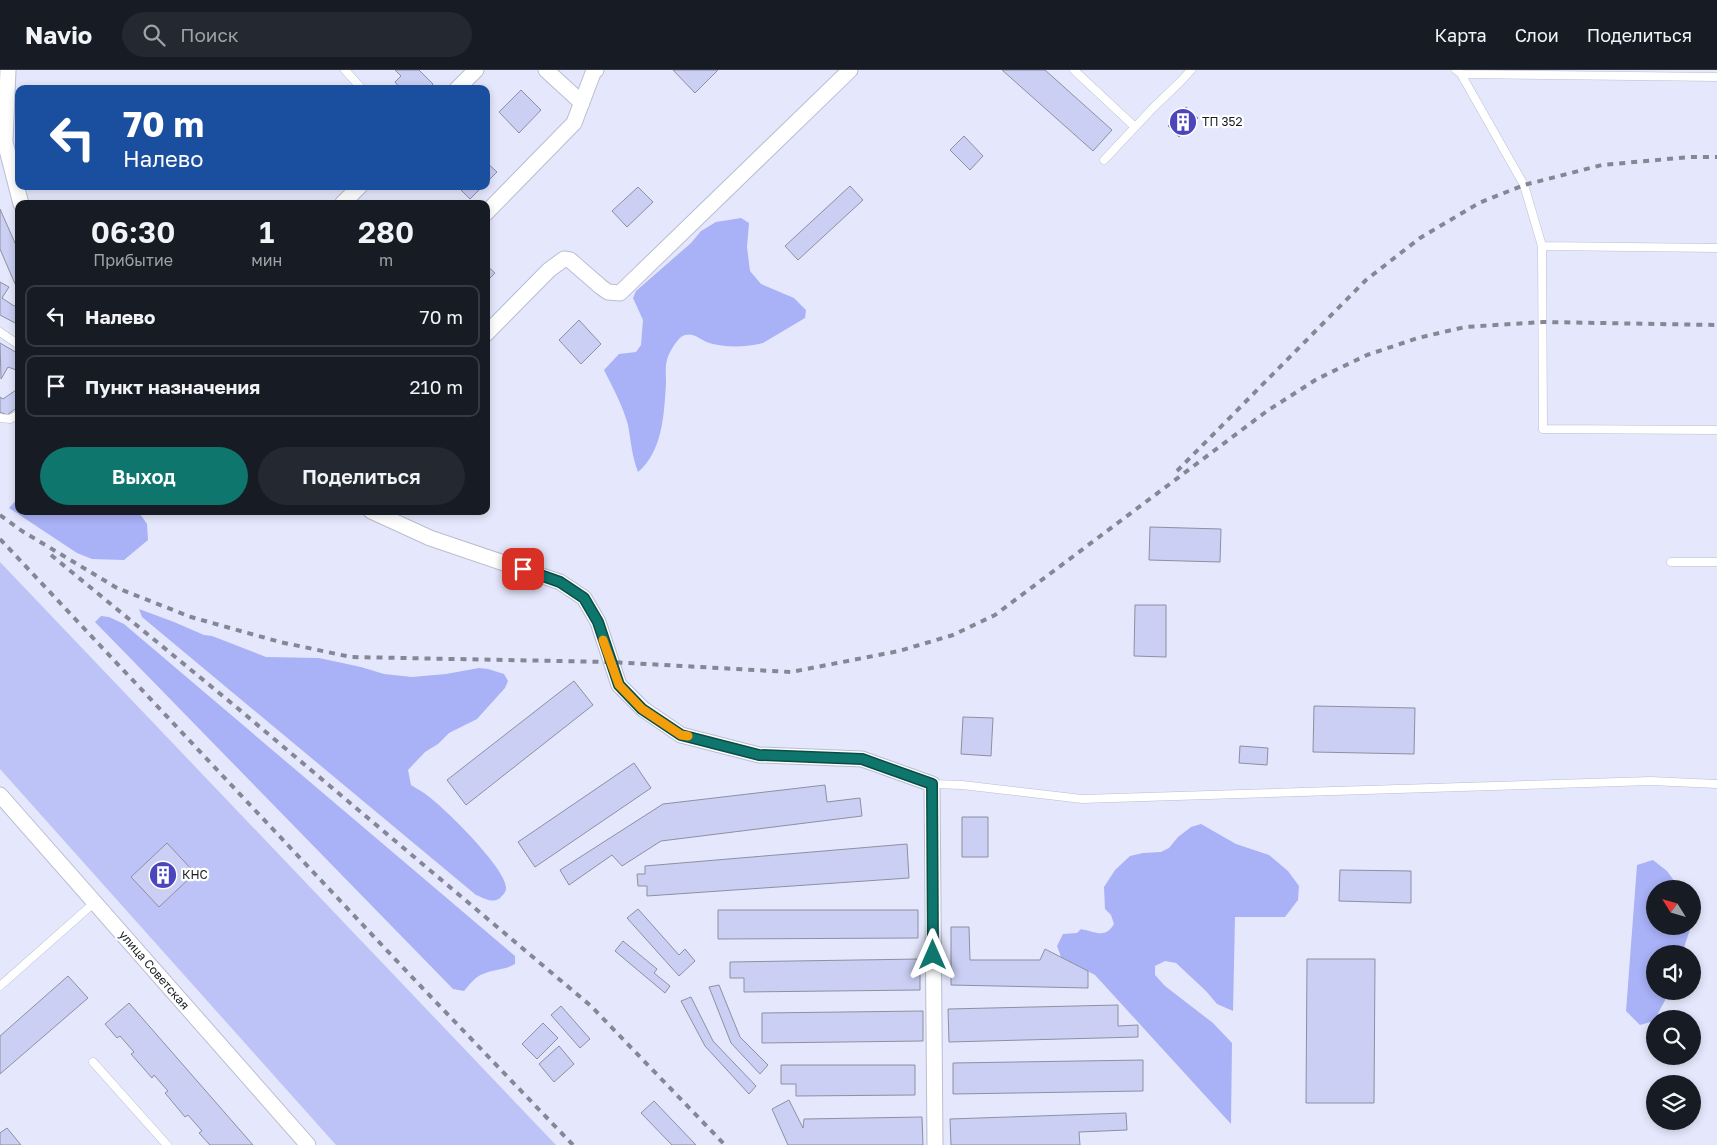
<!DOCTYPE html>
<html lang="ru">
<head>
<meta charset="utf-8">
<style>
  body { margin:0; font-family:"Golos Text",sans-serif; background:#242831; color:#f1f3f6; height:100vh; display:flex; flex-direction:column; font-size:19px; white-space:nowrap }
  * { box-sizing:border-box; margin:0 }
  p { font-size:16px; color:#9ea1a6 }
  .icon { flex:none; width:28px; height:28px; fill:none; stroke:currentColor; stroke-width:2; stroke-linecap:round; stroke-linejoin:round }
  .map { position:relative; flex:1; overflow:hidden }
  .panel { position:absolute; left:15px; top:130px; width:475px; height:315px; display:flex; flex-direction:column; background:#171b24; border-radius:10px; box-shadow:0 2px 8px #0003 }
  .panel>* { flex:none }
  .top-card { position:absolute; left:15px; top:15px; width:475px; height:105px; border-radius:10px; box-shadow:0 2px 8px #0003; background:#1a4fa0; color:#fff; overflow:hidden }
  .needle { width:32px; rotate:307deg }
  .buttons { position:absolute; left:1646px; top:810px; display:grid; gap:10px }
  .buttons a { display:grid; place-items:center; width:55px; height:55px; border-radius:50%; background:#171b24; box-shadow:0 2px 8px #0003; font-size:25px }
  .pin { position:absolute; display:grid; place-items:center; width:42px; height:42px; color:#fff; margin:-21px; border-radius:10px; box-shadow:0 2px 8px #0006 }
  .me { position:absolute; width:55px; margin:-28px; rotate:0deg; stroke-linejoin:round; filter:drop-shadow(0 0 4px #0008) }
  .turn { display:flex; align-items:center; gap:18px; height:105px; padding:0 25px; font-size:22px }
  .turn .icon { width:65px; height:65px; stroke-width:2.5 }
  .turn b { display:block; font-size:35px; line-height:42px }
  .eta { display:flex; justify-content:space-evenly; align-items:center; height:85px; text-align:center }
  .eta b { font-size:30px; font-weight:600; line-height:35px }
  .button { display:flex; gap:10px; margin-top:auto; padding:10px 25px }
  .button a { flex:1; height:58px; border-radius:30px; background:#0f766e; color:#fff; font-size:20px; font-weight:600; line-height:58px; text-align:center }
  .button a+a { background:#242831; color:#f1f3f6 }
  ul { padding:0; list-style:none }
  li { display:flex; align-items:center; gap:15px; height:62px; margin:0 10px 8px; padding:0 15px; border:2px solid #363941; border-radius:10px }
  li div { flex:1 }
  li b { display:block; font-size:19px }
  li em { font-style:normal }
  header { display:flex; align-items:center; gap:30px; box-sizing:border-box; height:70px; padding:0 25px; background:#171b24; border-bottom:1px solid #363941 }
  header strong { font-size:24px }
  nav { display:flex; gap:28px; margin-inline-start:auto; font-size:18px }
  .search { width:350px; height:45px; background:#242831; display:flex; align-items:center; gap:12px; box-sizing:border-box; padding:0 18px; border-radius:28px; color:#9ea1a6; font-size:19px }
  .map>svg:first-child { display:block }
  .green { fill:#bdc3f6 }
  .forest { fill:#a9b1f7 }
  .building { fill:#cacff3; stroke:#8d90a2 }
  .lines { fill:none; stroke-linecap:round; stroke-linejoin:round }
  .service-casing { stroke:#babdd0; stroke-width:9 }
  .minor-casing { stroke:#babdd0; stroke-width:17 }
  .service { stroke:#fff; stroke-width:8 }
  .minor { stroke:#fff; stroke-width:15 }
  .rail { stroke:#858795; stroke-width:4; stroke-dasharray:6 6; stroke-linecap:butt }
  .route-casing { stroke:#0a4d48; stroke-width:12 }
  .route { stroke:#0f766e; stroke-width:9 }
  .slow { stroke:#f59e0b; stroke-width:9 }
  .labels { text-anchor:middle; stroke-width:4.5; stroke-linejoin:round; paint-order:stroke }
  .poi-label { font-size:12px; fill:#191a21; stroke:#fff; text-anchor:start }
  .street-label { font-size:12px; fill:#191a21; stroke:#fff }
</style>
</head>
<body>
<header>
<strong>Navio</strong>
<div class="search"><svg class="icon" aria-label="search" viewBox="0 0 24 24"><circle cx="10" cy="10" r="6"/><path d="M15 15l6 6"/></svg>Поиск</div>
<nav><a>Карта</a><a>Слои</a><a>Поделиться</a></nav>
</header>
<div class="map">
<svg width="1717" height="1075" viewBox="0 0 1717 1075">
  <rect width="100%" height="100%" fill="#e5e8fc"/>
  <path class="green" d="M 0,492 L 556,1075 L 336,1075 L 0,699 Z"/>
  <path class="forest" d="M 741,148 L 749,153 L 747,177 L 750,201 L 761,214 L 794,228 L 806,240 L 805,248 L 763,273 C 747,277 726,278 709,273 C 700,270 692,260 681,267 C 676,271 668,284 667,290 C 665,297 666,305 666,313 C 664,344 663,381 638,402 C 632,387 631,371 628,355 C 623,336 613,318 604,300 L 619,284 L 636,282 L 641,275 L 643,250 L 633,228 L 636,221 L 691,173 L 701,161 L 716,152 Z
    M 19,427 L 19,441 L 138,441 L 147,454 L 148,470 L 124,490 L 92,489 L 77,483 L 9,438 Z
    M 139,539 L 174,552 L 204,565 L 212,566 L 266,587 L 319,588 L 361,597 L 384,604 L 412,607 L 446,604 L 479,598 L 488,599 L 504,604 L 508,611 L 505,618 L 477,649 L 449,663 L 438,674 L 425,682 L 408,700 L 411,715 C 415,718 420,720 424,723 C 441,734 507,799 506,818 C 506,822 503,825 500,828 C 492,834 484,828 476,825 L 142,547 Z
    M 101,546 L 109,547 L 124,554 L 515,886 L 515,894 C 505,900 494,899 483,904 C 475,907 469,915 464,921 L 453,919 L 95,552 Z
    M 1201,754 L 1236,774 L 1269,785 L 1288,801 L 1299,816 L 1298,830 L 1285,847 L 1235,847 L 1233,941 L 1217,934 L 1206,921 L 1176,893 L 1165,891 L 1155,896 L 1155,905 L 1165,916 L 1213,953 L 1232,973 L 1231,1054 L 1095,905 L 1061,887 L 1057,876 L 1063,864 L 1077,863 L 1081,859 C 1096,862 1105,869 1114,854 L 1111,845 L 1105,839 L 1104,817 L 1115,800 L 1130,786 L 1143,783 L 1161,782 L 1169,778 L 1178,767 L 1191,757 Z
    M 1653,790 L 1667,801 L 1680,819 L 1655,819 L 1655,856 L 1691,856 L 1682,884 L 1655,884 L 1655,921 L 1670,921 L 1654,951 L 1640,955 L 1626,941 L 1637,795 Z"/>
  <path class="building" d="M 395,0 L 419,0 L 433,14 L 429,19 L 401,19 L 395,12 L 401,6 Z
    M 673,0 L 718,0 L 695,23 Z
    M 1002,0 L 1045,0 L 1112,60 L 1093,81 Z
    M 521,20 L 541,40 L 519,63 L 499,42 Z
    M 1186,37 L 1198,48 L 1179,67 L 1168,56 Z
    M 964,66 L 983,86 L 970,100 L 950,80 Z
    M 486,92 L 497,102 L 486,113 Z
    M 457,116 L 483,116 L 470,129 Z
    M 850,116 L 863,130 L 798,190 L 785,176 Z
    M 638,117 L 653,132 L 627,157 L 612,141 Z
    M 0,139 L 19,182 L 19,223 L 0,179 Z
    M 486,195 L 495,203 L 486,212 Z
    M 0,212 L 9,217 L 2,228 L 14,236 L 19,234 L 19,257 L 17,254 L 0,245 Z
    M 579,250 L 601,274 L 581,294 L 559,270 Z
    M 0,273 L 19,284 L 19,301 L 8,297 L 1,309 Z
    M 19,318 L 19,336 L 7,345 L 0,342 L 0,327 L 3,329 Z
    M 1150,457 L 1221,459 L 1220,492 L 1149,490 Z
    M 1135,535 L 1166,535 L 1166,587 L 1134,586 Z
    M 574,611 L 593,635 L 466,735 L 447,710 Z
    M 1314,636 L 1415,638 L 1414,684 L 1313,682 Z
    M 963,647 L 993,648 L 991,686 L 961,684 Z
    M 1240,676 L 1268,678 L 1267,695 L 1239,693 Z
    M 634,693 L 651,718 L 535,797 L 518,772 Z
    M 825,715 L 827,732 L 860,728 L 862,746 L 661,771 L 622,796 L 612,785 L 569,815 L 560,800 L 663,734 Z
    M 962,747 L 988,747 L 988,787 L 962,787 Z
    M 167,773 L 195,803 L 159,837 L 131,807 Z
    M 907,774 L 909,808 L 647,826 L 647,816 L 638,816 L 637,804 L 645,804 L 645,796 Z
    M 1340,800 L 1411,801 L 1411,833 L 1339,831 Z
    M 638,839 L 679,885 L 685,879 L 695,891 L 679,906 L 627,848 Z
    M 718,840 L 918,840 L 918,868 L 718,869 Z
    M 951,857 L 969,857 L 970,890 L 1040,890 L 1045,879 L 1088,901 L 1088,918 L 951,915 Z
    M 623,871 L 657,899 L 654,903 L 670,916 L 665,923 L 615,881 Z
    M 920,889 L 920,920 L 744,922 L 744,908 L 730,908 L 730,892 Z
    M 1307,889 L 1375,889 L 1374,1033 L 1306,1033 Z
    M 68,906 L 88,928 L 0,1004 L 0,966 Z
    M 719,915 L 740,967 L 768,995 L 760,1004 L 731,973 L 709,917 Z
    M 691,927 L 713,971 L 756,1016 L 749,1024 L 705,976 L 681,931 Z
    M 129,933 L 253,1075 L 210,1075 L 199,1063 L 202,1061 L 188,1045 L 185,1047 L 165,1023 L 168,1021 L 154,1005 L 152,1008 L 131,984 L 134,982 L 120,966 L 117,968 L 105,954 Z
    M 1118,935 L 1118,956 L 1138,955 L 1138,967 L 949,972 L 948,939 Z
    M 561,936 L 590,969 L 580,978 L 551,945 Z
    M 923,941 L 923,971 L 762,973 L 762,943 Z
    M 543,953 L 558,968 L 537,989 L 522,974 Z
    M 559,976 L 574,994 L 554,1012 L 539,994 Z
    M 1143,990 L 1143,1021 L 953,1024 L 953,993 Z
    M 781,995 L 915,995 L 915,1025 L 796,1026 L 796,1014 L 781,1014 Z
    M 789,1030 L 803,1058 L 804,1049 L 922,1047 L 923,1075 L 788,1075 L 772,1039 Z
    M 654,1031 L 696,1075 L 672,1075 L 641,1043 Z
    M 1126,1043 L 1127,1060 L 1079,1062 L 1080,1075 L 951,1075 L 950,1049 Z
    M 7,1058 L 21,1075 L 0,1075 L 0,1063 Z"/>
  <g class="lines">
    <defs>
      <path id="service" d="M 345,0 L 362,19
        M 1074,0 L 1135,57
        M 1456,0 L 1461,4 L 1524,115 L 1542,176 L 1543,359 L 1717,360
        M 1461,4 L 1717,7
        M 1104,90 L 1154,37 L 1181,11 L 1191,0
        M 1542,176 L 1717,178
        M 0,262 L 19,275
        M 0,348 L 10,349 L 19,344
        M 1671,492 L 1717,492
        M 932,714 L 962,715 L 1082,729 L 1651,711 L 1717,714
        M 0,916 L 95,832
        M 93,992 L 167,1075"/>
      <path id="minor" d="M 8,0 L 5,72 L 21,134
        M 546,0 L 582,33
        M 457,19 L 476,0
        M 342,134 L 360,116
        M 486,143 L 574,53 L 593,3 L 596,0
        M 486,264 L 549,200 L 564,189 L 570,190 L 601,217 L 608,222 L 620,223 L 850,0
        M 371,441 L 430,468 L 560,512 L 584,528 L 598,552 L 619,615 L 643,639 L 681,665 L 759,685 L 862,689 L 932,714 L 935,1075
        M 0,725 L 308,1075"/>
    </defs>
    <use href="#service" class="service-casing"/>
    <use href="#minor" class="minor-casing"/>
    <use href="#service" class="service"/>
    <use href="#minor" class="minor"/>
    <path class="rail" d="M 1177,401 L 1366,210 L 1420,168 L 1479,133 L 1524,115 L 1602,95 L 1690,87 L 1717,87
      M 0,445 L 22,461 L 117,518 L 191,547 L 280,572 L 351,587 L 610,592 L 791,602 L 899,581 L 953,565 L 995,545 L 1267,341 L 1317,309 L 1367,285 L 1418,268 L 1465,257 L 1543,252 L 1717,255
      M 0,469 L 410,905 L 573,1075
      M 51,485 L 235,636 L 591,936 L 725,1075"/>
  </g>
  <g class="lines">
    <defs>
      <path id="route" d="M 523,499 L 560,512 L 584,528 L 598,552 L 619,615 L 642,639 L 681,665 L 759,685 L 862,689 L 932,714 L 933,885"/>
    </defs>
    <use href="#route" class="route-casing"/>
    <use href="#route" class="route"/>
    <path class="slow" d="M 603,570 L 619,615 L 642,639 L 681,665 L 688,666"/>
  </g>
  <defs>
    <symbol id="building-disc" viewBox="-11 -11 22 22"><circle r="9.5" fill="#4b46bc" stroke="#fff"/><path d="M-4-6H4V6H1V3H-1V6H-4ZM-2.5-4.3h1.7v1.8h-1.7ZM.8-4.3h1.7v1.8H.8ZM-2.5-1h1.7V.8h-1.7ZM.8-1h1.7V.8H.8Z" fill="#fff"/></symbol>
  </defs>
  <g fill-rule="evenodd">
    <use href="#building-disc" x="1167" y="36" width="32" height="32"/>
    <use href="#building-disc" x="147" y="789" width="32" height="32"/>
  </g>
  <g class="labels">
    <g class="poi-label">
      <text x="1202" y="56">ТП 352</text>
      <text x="182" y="809">КНС</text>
    </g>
    <g class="street-label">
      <text transform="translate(154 900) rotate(49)" y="4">улица Советская</text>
    </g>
  </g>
</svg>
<div class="buttons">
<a><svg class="needle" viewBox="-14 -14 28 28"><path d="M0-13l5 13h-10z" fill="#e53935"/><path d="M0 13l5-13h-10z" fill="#9ea1a6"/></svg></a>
<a><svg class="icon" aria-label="sound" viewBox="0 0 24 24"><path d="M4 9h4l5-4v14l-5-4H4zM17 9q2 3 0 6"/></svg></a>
<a><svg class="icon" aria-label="search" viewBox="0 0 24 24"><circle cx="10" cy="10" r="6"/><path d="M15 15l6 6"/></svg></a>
<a><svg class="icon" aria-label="layers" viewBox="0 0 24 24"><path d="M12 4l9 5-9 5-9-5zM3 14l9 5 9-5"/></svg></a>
</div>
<div class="pin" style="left:523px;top:499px;background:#d93025"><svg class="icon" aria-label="arrive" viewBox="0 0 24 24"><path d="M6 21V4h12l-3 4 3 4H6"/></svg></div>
<svg class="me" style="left:933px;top:885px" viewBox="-20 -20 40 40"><path d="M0-17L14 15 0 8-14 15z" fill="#0f766e" stroke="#fff" stroke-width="4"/></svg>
<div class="top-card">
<div class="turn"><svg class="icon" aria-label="left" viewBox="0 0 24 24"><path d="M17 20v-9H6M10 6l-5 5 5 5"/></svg><div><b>70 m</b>Налево</div></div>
</div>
<section class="panel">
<div class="eta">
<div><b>06:30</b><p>Прибытие</p></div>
<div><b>1</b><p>мин</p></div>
<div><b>280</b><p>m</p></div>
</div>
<ul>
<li><svg class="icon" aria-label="left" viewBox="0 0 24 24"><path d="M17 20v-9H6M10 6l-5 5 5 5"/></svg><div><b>Налево</b></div><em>70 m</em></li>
<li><svg class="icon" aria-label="arrive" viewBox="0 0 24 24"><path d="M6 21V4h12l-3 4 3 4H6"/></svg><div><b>Пункт назначения</b></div><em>210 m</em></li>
</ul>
<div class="button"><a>Выход</a><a>Поделиться</a></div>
</section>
</div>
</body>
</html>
